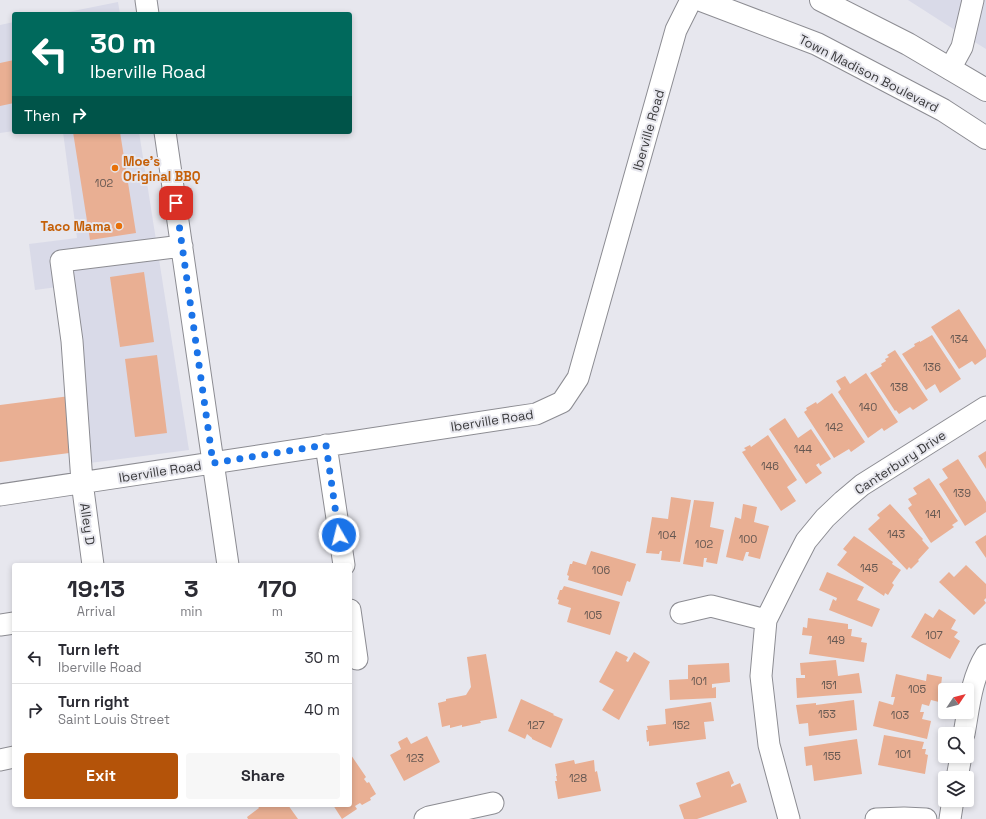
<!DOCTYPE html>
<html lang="en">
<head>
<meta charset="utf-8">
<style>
  body { margin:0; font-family:"Space Grotesk",sans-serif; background:#f7f7f7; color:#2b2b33; height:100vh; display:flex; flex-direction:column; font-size:15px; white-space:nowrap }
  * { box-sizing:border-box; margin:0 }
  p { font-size:13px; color:#7c7c81 }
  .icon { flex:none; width:22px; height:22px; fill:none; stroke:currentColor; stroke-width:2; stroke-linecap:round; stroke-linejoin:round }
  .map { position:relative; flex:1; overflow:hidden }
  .drawer { position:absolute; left:12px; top:563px; width:340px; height:244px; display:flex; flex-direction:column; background:#fff; border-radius:4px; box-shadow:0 2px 6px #0003 }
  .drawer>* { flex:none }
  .guide { position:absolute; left:12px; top:12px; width:340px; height:122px; border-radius:4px; box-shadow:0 2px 6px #0003; background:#00695c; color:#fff; overflow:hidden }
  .needle { width:26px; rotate:55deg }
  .tools { position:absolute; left:938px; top:683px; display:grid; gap:8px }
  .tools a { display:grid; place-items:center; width:36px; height:36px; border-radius:4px; background:#fff; box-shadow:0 2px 6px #0003; font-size:20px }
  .pin { position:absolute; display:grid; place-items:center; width:34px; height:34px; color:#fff; margin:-17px; border-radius:8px; box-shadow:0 2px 6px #0006 }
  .me { position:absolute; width:44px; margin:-22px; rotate:352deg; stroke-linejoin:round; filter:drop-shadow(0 0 3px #0008) }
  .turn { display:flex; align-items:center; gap:14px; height:84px; padding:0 12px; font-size:18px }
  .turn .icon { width:52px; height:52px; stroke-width:2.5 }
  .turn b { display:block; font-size:28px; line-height:34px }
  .then { display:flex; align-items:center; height:38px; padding:0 12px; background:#0003; gap:8px; font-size:15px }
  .eta { display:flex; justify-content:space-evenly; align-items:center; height:68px; text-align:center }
  .eta b { font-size:24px; font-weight:600; line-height:28px }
  .primary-button { display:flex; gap:8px; margin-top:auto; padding:8px 12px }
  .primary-button a { flex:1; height:46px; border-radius:4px; background:#b45309; color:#fff; font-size:16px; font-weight:600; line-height:46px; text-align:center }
  .primary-button a+a { background:#f7f7f7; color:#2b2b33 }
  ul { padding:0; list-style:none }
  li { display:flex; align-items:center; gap:12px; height:52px; padding:0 12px; border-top:1px solid #e1e1e2 }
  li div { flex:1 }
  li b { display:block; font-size:15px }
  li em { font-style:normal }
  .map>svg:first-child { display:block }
  .built { fill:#d9dae8 }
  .building { fill:#e9af93 }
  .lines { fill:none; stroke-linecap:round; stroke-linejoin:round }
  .minor-casing { stroke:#8c8c92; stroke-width:23 }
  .major-casing { stroke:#8c8c92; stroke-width:24 }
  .minor { stroke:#fff; stroke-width:21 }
  .major { stroke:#fff; stroke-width:22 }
  .route { stroke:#1a73e8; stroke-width:7; stroke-dasharray:0 12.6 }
  .food-dot { fill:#e8710a; stroke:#e7e7ee; stroke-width:1.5 }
  .labels { text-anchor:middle; stroke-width:4; stroke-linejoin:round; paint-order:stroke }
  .number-label { font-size:11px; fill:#665852 }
  .street-label { font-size:13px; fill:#3b3b3d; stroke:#e7e7ee }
  .food-label { font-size:13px; font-weight:bold; fill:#c56008; stroke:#e7e7ee; text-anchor:start }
</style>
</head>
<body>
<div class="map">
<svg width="986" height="819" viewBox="0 0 986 819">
  <rect width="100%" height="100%" fill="#e7e7ee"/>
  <path class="built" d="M 908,0 L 986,0 L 986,49 L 947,25 Z
    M 118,2 L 120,14 L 58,14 Z
    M 14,22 L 14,131 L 0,133 L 0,25 Z
    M 63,132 L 139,132 L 189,450 L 82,464 L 57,287 L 35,290 L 29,244 L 77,238 Z"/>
  <path class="building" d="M 14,60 L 14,103 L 0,106 L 0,63 Z
    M 73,132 L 120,132 L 136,233 L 90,240 Z
    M 144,272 L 154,342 L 120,347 L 110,277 Z
    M 959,309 L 986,350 L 986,357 L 975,365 L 972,361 L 959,369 L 931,327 Z
    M 932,335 L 961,379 L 940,393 L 935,384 L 926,390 L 902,354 L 915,346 L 914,344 L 920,341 L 920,342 Z
    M 895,350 L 928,400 L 913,410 L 910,407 L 899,414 L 896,410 L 895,411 L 870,373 L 882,366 L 881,364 L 886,361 L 885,359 L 889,357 L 887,355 Z
    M 157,355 L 167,433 L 135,437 L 125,359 Z
    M 866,373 L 898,422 L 884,431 L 882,428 L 868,438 L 838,392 L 841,389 L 836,381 L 845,376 L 850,384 Z
    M 832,393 L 865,442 L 851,452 L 849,449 L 834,458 L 804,412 L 807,410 L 806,408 L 816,402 L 817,404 Z
    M 70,396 L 77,452 L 0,462 L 0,405 Z
    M 785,418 L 798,438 L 811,429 L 831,459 L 820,466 L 819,463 L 816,465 L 822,473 L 806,484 L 769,429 Z
    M 768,435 L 797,480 L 787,487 L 796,501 L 781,511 L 742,452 L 746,450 L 744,448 L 750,445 L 751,447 Z
    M 986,451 L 986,469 L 978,456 Z
    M 958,459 L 986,502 L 986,512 L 965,526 L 939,484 L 948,478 L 942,469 Z
    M 929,478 L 958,521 L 952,525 L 954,527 L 931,543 L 908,508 L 912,505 L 908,499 L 917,494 L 913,488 Z
    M 671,497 L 691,500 L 680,562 L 661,560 L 662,551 L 660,551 L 659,554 L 646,553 L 652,517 L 668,519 Z
    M 694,500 L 714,502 L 710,527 L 724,530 L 717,564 L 706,562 L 707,558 L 704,558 L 703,567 L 683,564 Z
    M 743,504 L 757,507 L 754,522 L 769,526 L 760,559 L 748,556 L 749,552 L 746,552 L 743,561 L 726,557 L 735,517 L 741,519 Z
    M 890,504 L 923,539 L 922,540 L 929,548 L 918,560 L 919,561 L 911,569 L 909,567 L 907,570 L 868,529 L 880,518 L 877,515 Z
    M 986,535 L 986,558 L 975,542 Z
    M 854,536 L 893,562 L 892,564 L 901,570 L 892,583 L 894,585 L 888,595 L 885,593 L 884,596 L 837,565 L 847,552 L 843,549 Z
    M 591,551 L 636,564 L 630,582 L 627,581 L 622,596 L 568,580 L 569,576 L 567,575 L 570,564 L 572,564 L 573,561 L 586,565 Z
    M 966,565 L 986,584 L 986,598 L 984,600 L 986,603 L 974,615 L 939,582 L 949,572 L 954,577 Z
    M 827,572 L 864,587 L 857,600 L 880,609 L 872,627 L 829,610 L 833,599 L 836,601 L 837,598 L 819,590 Z
    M 564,586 L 620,602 L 610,635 L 567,622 L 571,608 L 558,604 L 559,600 L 557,599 L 560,590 L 562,590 Z
    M 939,609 L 956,620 L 951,629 L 958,632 L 954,637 L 960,641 L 950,659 L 911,637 L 925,613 L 933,618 Z
    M 808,618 L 848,624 L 848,629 L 852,629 L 851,636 L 862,638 L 861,642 L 867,643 L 864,662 L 809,654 L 812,636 L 802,635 L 803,627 L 807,628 Z
    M 616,651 L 628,657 L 626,661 L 628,662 L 634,652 L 650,662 L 619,720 L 602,710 L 614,690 L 599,682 Z
    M 486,654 L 497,718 L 480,721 L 481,723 L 462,727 L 462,725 L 450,728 L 450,725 L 442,727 L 438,703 L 446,701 L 446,699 L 466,695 L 471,687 L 467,657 Z
    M 836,660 L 838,676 L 859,673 L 862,693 L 797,698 L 796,678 L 805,678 L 805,675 L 801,675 L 800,663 Z
    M 729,663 L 730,682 L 712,684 L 712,688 L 716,687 L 716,698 L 670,700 L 669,680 L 688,679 L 688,665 Z
    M 896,674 L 926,681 L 927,674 L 942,677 L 939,702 L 931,700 L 929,706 L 922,704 L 920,712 L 924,712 L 922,719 L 931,721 L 927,739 L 873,726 L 879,701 L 893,705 L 895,697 L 891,697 Z
    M 521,699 L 554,714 L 553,715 L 563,719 L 551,748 L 532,739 L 532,738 L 527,734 L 525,739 L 508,731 Z
    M 854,700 L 857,730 L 809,736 L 808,723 L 799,724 L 796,705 L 816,703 L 816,705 Z
    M 711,702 L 714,721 L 704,722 L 706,739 L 649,746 L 649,741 L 647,742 L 646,730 L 648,730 L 647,726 L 666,724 L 665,709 Z
    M 884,735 L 924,742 L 922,749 L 926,749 L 925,754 L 928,755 L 925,774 L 878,765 Z
    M 427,736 L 440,762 L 404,781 L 390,755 L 401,749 L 398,742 L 407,737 L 411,744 Z
    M 857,739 L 862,774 L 814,781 L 812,765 L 806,766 L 804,747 Z
    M 351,755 L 366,777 L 364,779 L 367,783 L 369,782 L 376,794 L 370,798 L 371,800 L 362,805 L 360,803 L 355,806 L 357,809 L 342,819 L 333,805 L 350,805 L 350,756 Z
    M 574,760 L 575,764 L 594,760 L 595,772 L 597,771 L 601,791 L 558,799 L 555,781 L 557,781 L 556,776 L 557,776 L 555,764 Z
    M 729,771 L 734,783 L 731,785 L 731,787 L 740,783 L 747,802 L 697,819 L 684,819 L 679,805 L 701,797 L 696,783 Z
    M 257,805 L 288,805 L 298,819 L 248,819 L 247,817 L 259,808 Z"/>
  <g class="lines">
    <defs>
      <path id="minor" d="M 146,0 L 148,14
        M 950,69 L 962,47 L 973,0
        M 165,132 L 228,565
        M 326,445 L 344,565
        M 0,495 L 536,414 L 562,402 L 578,378 L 676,30 L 691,0
        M 93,565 L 82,482 L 72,341 L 61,261 L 182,246
        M 350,610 L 357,659
        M 681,613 L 711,606 L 766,620
        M 0,625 L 14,623
        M 964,734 C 969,707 971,679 986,655
        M 0,760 L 14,757
        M 957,778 L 961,756
        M 425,819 L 429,817 L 493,803
        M 789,819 L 769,745 L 761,676 L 766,620 L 790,572 L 806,541 L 825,518 L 843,501 L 862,485 L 986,407
        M 876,819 L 904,818 L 926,819
        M 950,819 L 953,800"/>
      <path id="major" d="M 701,0 L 817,44 L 943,110 L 986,138
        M 821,0 L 908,44 L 986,90"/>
    </defs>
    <use href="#minor" class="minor-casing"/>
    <use href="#major" class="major-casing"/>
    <use href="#minor" class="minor"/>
    <use href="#major" class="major"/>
  </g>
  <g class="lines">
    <path class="route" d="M 176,203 L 213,463 L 326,445 L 339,535"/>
  </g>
  <g class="food-dot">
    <circle cx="115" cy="168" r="4"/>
    <circle cx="119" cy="226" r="4"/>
  </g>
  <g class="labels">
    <g class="number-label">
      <text x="104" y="187">102</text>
      <text x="959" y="343">134</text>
      <text x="932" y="371">136</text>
      <text x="899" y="391">138</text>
      <text x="868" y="411">140</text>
      <text x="834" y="431">142</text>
      <text x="803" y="453">144</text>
      <text x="770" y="470">146</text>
      <text x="962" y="497">139</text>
      <text x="933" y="518">141</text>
      <text x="896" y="538">143</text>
      <text x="667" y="539">104</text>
      <text x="748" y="543">100</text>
      <text x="704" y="548">102</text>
      <text x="869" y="572">145</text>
      <text x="601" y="574">106</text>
      <text x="593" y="619">105</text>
      <text x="934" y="639">107</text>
      <text x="836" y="644">149</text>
      <text x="699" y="685">101</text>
      <text x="829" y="689">151</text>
      <text x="917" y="693">105</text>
      <text x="827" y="718">153</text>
      <text x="900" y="719">103</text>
      <text x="536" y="729">127</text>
      <text x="681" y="729">152</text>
      <text x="903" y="758">101</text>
      <text x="832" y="760">155</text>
      <text x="415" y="762">123</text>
      <text x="578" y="782">128</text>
    </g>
    <g class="street-label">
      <text transform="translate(869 73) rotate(27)" y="5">Town Madison Boulevard</text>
      <text transform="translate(648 130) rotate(-74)" y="5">Iberville Road</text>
      <text transform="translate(492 420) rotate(-9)" y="5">Iberville Road</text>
      <text transform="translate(900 462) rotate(-33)" y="5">Canterbury Drive</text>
      <text transform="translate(160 471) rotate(-9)" y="5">Iberville Road</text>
      <text transform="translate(88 524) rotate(82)" y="5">Alley D</text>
    </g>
    <g class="food-label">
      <text x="123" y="166">Moe's<tspan x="123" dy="15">Original BBQ</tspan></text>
      <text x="111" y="231" text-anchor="end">Taco Mama</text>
    </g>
  </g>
</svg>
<div class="tools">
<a><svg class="needle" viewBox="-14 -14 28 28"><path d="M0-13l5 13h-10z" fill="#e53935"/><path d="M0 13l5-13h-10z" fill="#7c7c81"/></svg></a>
<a><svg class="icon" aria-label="search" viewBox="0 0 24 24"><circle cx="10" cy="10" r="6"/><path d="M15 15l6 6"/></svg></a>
<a><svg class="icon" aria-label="layers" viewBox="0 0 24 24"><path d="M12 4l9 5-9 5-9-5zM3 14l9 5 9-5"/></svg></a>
</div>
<div class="pin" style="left:176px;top:203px;background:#d93025"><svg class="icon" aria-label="arrive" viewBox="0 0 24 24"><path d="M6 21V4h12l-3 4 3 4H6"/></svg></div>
<svg class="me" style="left:339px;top:535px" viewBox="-20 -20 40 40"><circle r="17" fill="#1a73e8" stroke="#fff" stroke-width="3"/><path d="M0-11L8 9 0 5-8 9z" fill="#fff"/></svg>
<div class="guide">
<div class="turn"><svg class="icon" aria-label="left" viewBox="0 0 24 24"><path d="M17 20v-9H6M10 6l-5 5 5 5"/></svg><div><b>30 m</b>Iberville Road</div></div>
<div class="then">Then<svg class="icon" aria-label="right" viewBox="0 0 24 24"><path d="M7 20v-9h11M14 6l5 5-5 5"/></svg></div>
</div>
<section class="drawer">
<div class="eta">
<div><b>19:13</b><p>Arrival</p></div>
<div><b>3</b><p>min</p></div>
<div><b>170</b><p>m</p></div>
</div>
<ul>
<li><svg class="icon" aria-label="left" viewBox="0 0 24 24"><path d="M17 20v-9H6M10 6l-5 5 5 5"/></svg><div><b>Turn left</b><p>Iberville Road</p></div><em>30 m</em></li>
<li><svg class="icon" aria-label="right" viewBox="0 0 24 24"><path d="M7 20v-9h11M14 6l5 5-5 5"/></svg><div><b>Turn right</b><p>Saint Louis Street</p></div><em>40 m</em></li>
</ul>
<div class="primary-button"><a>Exit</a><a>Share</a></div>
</section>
</div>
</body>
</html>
